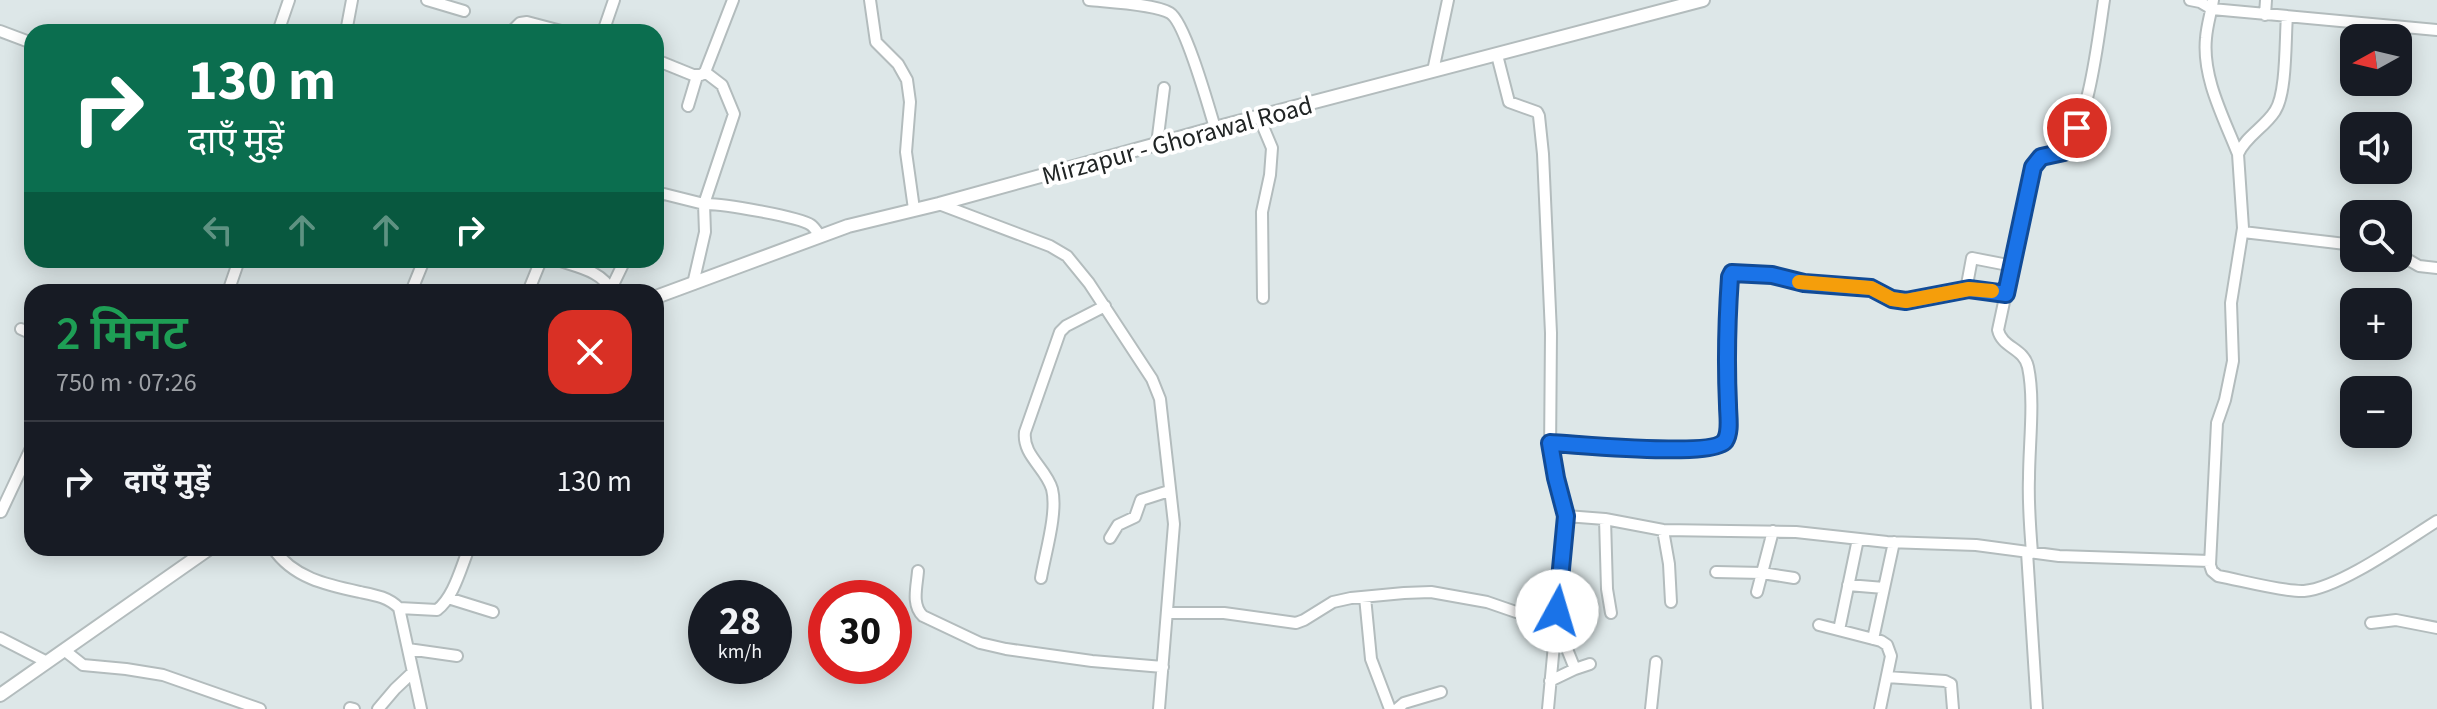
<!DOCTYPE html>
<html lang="hi">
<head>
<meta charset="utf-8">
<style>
  body { margin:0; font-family:"Source Sans 3","Noto Sans Devanagari",sans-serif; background:#242831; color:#f1f3f6; height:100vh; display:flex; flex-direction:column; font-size:30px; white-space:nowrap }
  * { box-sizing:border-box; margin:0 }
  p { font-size:26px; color:#9ea1a6 }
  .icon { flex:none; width:44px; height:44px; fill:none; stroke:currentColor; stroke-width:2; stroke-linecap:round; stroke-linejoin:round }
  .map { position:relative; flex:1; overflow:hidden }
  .panel { position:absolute; left:24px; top:284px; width:640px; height:272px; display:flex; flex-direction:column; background:#171b24; border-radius:24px; box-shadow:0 4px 20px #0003 }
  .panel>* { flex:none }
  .hud { position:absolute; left:24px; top:24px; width:640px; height:244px; border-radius:24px; box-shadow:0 4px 20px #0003; background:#0b6e4f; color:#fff; overflow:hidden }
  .needle { width:52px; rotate:262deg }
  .controls { position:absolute; left:2340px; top:24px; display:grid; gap:16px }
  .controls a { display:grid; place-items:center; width:72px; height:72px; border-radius:16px; background:#171b24; box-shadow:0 4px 20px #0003; font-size:40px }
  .speed { position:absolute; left:688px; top:580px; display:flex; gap:16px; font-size:40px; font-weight:700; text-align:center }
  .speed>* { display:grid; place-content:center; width:104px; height:104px; border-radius:50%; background:#171b24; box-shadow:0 4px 20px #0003; line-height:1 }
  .speed small { font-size:20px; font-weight:400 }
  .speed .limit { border:12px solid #d22; background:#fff; color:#111 }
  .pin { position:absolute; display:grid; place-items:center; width:68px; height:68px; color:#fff; margin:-34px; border:4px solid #fff; border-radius:50%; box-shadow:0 2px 8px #0007 }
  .me { position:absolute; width:88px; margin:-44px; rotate:6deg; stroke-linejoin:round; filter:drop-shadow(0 0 6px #0008) }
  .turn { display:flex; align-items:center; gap:28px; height:168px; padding:0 32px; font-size:36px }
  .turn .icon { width:104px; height:104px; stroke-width:2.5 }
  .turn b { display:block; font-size:56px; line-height:68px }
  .lanes { display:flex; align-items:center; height:76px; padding:0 32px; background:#0003; justify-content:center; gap:40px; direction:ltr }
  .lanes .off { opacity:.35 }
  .round { display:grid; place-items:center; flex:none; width:84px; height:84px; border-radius:24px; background:#242831 }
  .headline { display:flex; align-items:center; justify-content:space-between; height:136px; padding:0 32px }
  h1 { font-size:48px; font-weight:600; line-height:60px; color:#1e9e55 }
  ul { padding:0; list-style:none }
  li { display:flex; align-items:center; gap:24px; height:120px; padding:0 32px; border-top:2px solid #363941 }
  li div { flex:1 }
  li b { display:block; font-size:30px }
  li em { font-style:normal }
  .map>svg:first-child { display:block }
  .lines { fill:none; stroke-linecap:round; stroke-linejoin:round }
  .minor-casing { stroke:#b3bcbd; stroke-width:14 }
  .major-casing { stroke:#b3bcbd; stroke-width:16 }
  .minor { stroke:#fff; stroke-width:10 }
  .major { stroke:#fff; stroke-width:12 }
  .route-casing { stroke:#114b97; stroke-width:20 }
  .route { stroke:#1a73e8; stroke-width:14 }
  .slow { stroke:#f59e0b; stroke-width:14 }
  .labels { text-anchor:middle; stroke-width:8; stroke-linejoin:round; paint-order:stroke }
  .street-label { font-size:26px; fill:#202424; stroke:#fff }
</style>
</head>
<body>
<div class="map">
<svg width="2437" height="709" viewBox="0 0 2437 709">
  <rect width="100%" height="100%" fill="#dde7e8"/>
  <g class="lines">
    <defs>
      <path id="minor" d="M 427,0 L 464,11
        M 870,0 L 876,42 L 898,64 L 907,80 L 910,102 L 906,152 L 914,209
        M 1089,0 C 1108,2 1155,4 1170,13 C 1185,22 1209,108 1215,128
        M 2190,0 L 2200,2 L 2212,9 L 2437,30
        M 2213,0 C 2211,13 2207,25 2206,38 C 2202,78 2224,118 2238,154
        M 2265,15 L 2266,0
        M 2287,16 C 2285,39 2287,93 2275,111 C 2265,127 2245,137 2238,154 L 2243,228 L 2231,303 L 2233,361 L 2225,400 L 2217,423 L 2210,565 L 2212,571 L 2218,576 C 2240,580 2283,592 2304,591 C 2340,588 2405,541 2437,521
        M 0,31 L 32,43
        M 278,32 L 289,0
        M 346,32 L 352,0
        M 511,32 L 520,23 L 527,22 L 565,32
        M 603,32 L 614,0
        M 1497,55 L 1509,102 L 1537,112 L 1539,116 L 1543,154 L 1551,333 L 1550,454 L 1566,516 L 1548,709
        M 656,60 L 693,75 L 701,75 L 705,72 L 733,0
        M 1433,71 L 1448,0
        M 705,72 L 722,85 L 734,114 L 704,204 C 720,203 800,217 811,225 C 815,228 817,232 820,236
        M 688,106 L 697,76
        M 1259,117 L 1272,148 L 1270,175 L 1262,212 L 1263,298
        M 1157,144 L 1164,88
        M 656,197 L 664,194 L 704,204 L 705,232 L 693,284
        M 939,204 L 1050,246 L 1067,256 L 1089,283 L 1152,379 L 1160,399 L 1174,524 L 1159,709
        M 2243,232 L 2354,245
        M 2398,254 L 2419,266 L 2437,268
        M 557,260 C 577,267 603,271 612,292
        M 611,289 L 625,260
        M 1966,290 L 1972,258 L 2013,266
        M 228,292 L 239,260
        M 411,292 L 424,260
        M 528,292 L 541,260
        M 21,329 L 32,334
        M 1550,443 C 1577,444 1711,458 1725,441 C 1731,432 1728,416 1728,405 C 1725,362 1728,320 1730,277 L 1735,272 L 1772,275 L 1792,282 L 1871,288 L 1899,301 L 1931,298 L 1969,289 L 2006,294
        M 1,512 L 32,446
        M 1566,516 L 1605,519 L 1663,530 L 1796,532 L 1887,542 L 1976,545 L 2059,556 L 2210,561
        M 1605,519 L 1607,589 L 1611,613
        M 1663,530 L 1669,564 L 1671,602
        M 1110,538 L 1118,525 L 1135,517 L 1141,500 L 1169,491
        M 273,548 C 293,578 327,585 360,592 C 375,595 388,597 399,608 L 421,709
        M 2027,552 L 2037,709
        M 2032,553 C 2030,528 2028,503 2029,478 C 2029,444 2035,400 2028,367 C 2024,348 2002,348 1998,330 L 2033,167 L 2041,157 L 2064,152 C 2089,124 2098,39 2104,0
        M 918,571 C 917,586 911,605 923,616 L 980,643 L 1006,649 L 1092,661 L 1163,667
        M 1716,572 L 1762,573 L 1794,578
        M 1041,578 C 1045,554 1058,512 1052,489 C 1046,468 1022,455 1025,432 L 1060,332 L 1066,326 L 1105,306
        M 1848,585 L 1884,588
        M 1757,592 L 1773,531
        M 1365,597 L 1371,659 L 1390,709
        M 448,598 L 493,612
        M 399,608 L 437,610 C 454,597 461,567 469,548
        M 1167,613 L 1224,613 L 1296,623 L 1304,620 L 1333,602 L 1351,598 L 1404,593 L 1431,592 L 1487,602 L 1516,612 L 1557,611
        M 2371,623 L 2396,620 L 2437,628
        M 1819,625 L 1881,641 L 1887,645 L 1891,656 L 1880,709
        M 1555,629 L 1567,649 L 1575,669
        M 1839,630 L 1858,539
        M 0,638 L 47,662
        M 1873,639 L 1894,542
        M 408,649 L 457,656
        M 64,650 L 83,665 L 126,669 L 163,675 L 260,709
        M 1887,677 L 1945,681 L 1951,684 L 1953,709
        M 1550,681 L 1575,669 L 1590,664
        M 350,708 L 354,709
        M 378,709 L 395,689 L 413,672
        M 1397,709 L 1404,703 L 1441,692
        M 1651,709 L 1656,662"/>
      <path id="major" d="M 656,297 L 848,226 L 939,204 L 1215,128 L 1703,0
        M 0,695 L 210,548"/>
    </defs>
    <use href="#minor" class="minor-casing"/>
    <use href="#major" class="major-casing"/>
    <use href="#minor" class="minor"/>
    <use href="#major" class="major"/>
  </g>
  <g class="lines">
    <defs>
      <path id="route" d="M 1557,611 L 1566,516 L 1556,478 L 1550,443 C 1577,444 1711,458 1725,441 C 1731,432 1728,416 1728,405 C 1726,362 1727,320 1730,277 L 1732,273 L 1772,275 L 1804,283 L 1871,288 L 1892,299 L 1906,301 L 1969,289 L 2006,294 L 2033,167 L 2041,157 L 2064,152 L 2077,128"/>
    </defs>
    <use href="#route" class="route-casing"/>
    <use href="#route" class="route"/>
    <path class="slow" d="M 1799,282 L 1871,288 L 1892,299 L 1906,301 L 1969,289 L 1992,291"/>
  </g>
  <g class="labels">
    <g class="street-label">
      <text transform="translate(1177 140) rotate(-15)" y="9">Mirzapur - Ghorawal Road</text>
    </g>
  </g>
</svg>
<div class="controls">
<a><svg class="needle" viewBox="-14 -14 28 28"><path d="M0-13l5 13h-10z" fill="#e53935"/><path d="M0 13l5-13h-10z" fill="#9ea1a6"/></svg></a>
<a><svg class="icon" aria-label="sound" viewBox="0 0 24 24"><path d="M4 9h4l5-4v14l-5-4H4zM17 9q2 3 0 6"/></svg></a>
<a><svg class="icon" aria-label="search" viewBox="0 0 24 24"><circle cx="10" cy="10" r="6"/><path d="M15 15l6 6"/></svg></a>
<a>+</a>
<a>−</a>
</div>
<div class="speed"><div>28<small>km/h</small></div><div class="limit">30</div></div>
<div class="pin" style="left:2077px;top:128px;background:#d93025"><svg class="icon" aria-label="arrive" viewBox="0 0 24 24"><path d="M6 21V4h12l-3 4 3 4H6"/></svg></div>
<svg class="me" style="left:1557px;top:611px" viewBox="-20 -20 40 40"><circle r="19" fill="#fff"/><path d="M0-13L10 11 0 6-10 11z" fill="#1a73e8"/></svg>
<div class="hud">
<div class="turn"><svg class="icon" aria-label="right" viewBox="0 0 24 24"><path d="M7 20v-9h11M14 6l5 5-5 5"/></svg><div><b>130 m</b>दाएँ मुड़ें</div></div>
<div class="lanes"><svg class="icon off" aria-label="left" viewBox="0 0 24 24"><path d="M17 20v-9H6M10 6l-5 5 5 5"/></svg><svg class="icon off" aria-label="ahead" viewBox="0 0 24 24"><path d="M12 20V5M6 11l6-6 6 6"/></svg><svg class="icon off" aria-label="ahead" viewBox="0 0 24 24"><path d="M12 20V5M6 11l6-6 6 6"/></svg><svg class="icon" aria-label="right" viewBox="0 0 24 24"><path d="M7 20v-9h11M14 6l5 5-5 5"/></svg></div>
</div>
<section class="panel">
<div class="headline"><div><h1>2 मिनट</h1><p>750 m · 07:26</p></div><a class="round" style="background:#d93025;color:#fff"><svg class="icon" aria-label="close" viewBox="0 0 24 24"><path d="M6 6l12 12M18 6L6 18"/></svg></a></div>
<ul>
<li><svg class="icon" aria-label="right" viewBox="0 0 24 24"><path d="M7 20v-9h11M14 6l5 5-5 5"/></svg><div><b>दाएँ मुड़ें</b></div><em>130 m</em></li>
</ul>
</section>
</div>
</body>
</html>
